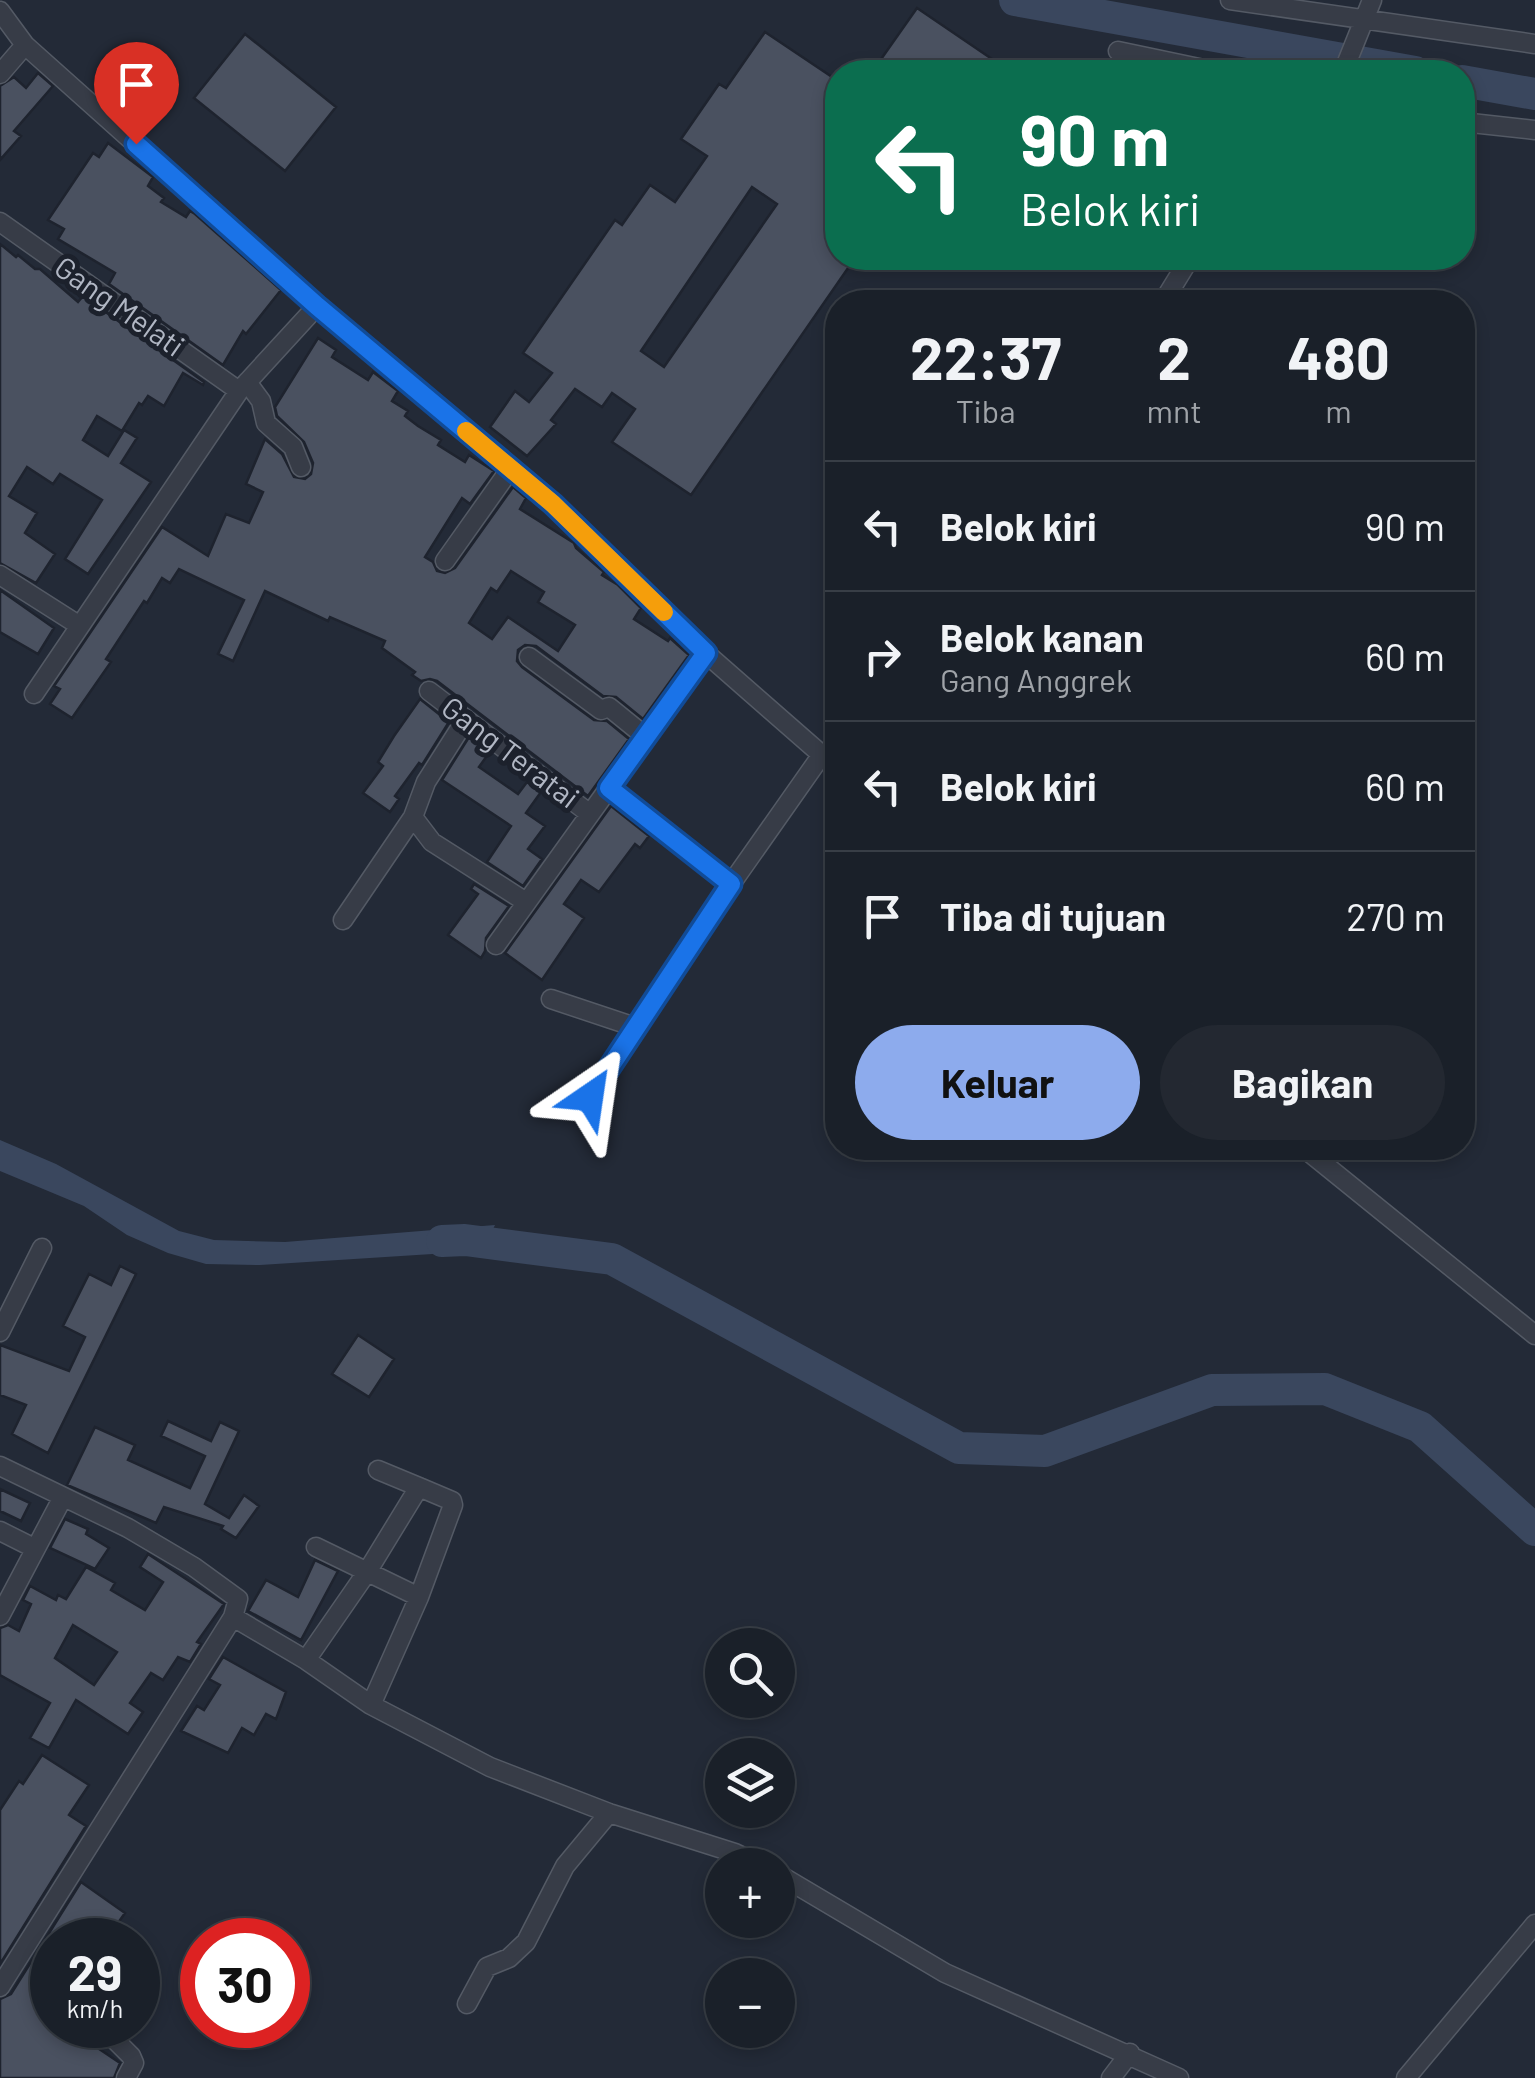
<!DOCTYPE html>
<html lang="id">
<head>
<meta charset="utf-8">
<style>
  body { margin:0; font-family:Barlow,sans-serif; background:#232831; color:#f1f3f6; height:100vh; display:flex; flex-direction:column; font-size:38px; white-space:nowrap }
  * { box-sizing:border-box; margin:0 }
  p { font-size:32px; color:#9fa3a8 }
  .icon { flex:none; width:55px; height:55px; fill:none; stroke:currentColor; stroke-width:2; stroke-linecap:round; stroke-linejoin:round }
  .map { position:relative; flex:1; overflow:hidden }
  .sheet { position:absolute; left:825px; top:290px; width:650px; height:870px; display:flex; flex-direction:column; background:#1a2029; border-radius:40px; box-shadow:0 5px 15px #0003,0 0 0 2px #383e46 }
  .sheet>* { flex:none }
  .banner { position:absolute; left:825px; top:60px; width:650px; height:210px; border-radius:40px; box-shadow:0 5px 15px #0003,0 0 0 2px #383e46; background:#0b6e4f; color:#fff; overflow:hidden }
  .controls { position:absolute; left:705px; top:1628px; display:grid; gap:20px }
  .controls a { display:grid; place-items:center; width:90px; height:90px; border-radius:50%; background:#1a2029; box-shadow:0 5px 15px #0003,0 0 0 2px #383e46; font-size:50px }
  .speed { position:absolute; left:30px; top:1918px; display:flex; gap:20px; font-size:50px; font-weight:700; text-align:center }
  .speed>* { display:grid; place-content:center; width:130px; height:130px; border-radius:50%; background:#1a2029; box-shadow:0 5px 15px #0003,0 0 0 2px #383e46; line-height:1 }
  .speed small { font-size:25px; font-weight:400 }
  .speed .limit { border:15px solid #d22; background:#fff; color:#111 }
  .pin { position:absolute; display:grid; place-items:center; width:85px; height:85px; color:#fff; margin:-102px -42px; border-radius:50% 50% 50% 0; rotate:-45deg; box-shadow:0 0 10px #0007 }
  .pin .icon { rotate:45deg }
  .me { position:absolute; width:110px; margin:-55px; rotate:32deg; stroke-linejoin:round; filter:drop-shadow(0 0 8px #0008) }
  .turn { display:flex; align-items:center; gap:35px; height:210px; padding:0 30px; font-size:45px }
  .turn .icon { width:130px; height:130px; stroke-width:2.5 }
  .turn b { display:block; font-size:70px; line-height:85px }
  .eta { display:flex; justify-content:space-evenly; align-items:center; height:170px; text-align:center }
  .eta b { font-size:60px; font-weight:700; line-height:70px }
  .button { display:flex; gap:20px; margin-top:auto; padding:20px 30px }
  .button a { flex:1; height:115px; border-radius:60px; background:#8dabed; color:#111; font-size:40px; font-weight:700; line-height:115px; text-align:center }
  .button a+a { background:#232831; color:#f1f3f6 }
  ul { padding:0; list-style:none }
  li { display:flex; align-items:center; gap:30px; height:130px; padding:0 30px; border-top:2px solid #383e46 }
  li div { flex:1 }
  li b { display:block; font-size:38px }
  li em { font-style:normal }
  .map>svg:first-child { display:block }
  .water { fill:#3a475e }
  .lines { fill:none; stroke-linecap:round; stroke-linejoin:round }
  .river { stroke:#3a475e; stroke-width:32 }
  .building { fill:#4a5160; stroke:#1e232e; stroke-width:2.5; fill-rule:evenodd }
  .street-casing { stroke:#545a65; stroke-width:21 }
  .street { stroke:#373c47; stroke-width:18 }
  .route-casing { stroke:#114b97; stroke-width:25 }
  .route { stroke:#1a73e8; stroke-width:18 }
  .slow { stroke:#f59e0b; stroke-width:18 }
  .labels { text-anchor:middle; stroke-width:10; stroke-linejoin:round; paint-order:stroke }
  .street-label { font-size:30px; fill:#b1b7c4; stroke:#1c212c }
</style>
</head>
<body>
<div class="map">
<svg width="1535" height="2078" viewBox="0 0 1535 2078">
  <rect width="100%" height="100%" fill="#232a37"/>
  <path class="water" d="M 0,1140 L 56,1164 L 179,1231 L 214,1240 L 285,1242 L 495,1225 L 484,1247 L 448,1253 L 260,1265 L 206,1264 L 168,1253 L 127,1235 L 84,1206 L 0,1171 Z"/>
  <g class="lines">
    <path class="river" d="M 1015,0 L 1415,72
      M 1462,81 L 1535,94
      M 442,1241 L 465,1240 L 612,1259 L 959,1448 L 1045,1451 L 1212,1390 L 1325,1389 L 1420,1427 L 1535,1530"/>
  </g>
  <path class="building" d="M 917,8 L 1011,72 L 872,72 Z
    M 765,32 L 838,81 L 838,258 L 855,258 L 691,495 L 612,442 L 635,409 L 612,393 L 602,407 L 575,389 L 551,420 L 556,424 L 527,456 L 490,427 L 515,391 L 529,402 L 552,373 L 523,353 L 615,220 L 622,225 L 650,185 L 675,202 L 707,156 L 681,139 L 719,84 L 726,88 ZM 752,187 L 777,204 L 664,367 L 641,351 Z
    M 245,34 L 336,107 L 285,171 L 194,98 Z
    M 38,73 L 53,86 L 14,131 L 21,136 L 0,160 L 0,86 L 14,77 L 26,88 Z
    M 108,143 L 153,177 L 148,186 L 164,198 L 161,202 L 186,217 L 190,211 L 195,214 L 281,290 L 246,334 L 243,331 L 223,365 L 109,284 L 115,273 L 58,239 L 64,229 L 48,220 L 93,153 L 99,157 Z
    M 0,244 L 16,257 L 18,255 L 35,269 L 40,269 L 78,302 L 83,296 L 204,382 L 203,385 L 183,373 L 164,406 L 148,396 L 142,405 L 139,403 L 122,431 L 97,416 L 83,440 L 108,456 L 124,430 L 137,438 L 121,463 L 151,482 L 88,574 L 65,559 L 102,500 L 60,474 L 53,484 L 27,467 L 9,496 L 37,513 L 25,533 L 55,554 L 36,583 L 0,563 Z
    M 318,338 L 336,350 L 332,357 L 368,380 L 373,372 L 398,391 L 392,401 L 408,411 L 405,416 L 418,426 L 441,440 L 438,445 L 465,462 L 469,455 L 494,471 L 470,504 L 462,498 L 425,557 L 433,562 L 437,571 L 445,573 L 455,568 L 513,487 L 526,498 L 520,509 L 574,543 L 576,548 L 604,572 L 602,575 L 618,585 L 641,608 L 634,619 L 668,641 L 670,638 L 689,655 L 643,719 L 616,697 L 603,696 L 536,646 L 525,645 L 518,650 L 517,661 L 522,667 L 594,720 L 607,721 L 629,739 L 588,796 L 437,681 L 430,679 L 421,681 L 412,675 L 415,672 L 382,648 L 385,641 L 330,617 L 328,621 L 265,591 L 233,661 L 218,654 L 244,600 L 179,569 L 170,583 L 162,578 L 147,603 L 144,601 L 106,659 L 111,662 L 72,718 L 50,704 L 60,689 L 54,686 L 162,527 L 208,556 L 226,514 L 249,523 L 263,492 L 246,484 L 265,439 L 282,454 L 294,477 L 305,479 L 311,474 L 313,463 L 304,442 L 277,416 L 275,407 ZM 511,571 L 544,592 L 538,602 L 575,625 L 558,651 L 508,617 L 492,639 L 469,623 L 491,588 L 497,592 Z
    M 0,590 L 54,628 L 38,654 L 0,632 Z
    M 420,699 L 449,722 L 422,765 L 419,763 L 395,796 L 399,799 L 390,812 L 363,793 L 383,766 L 378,762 L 394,736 Z
    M 469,737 L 489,753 L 479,767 L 518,794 L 527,782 L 541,792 L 526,813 L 545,826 L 528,849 L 542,859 L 523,886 L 487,862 L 511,826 L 442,780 Z
    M 611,806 L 649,836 L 640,848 L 635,844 L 599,892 L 581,880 L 564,904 L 584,918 L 542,980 L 505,953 Z
    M 474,884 L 509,906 L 486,938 L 485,951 L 481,958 L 448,935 L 478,894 L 471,889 Z
    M 120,1266 L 136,1274 L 48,1453 L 12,1434 L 26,1405 L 0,1395 L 0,1345 L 69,1371 L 85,1337 L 63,1326 L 89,1274 L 111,1285 Z
    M 358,1335 L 394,1359 L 369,1397 L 332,1374 Z
    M 168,1421 L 211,1441 L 220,1422 L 239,1431 L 205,1504 L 229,1518 L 244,1495 L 259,1506 L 236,1538 L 221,1529 L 223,1526 L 164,1507 L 156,1523 L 67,1485 L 95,1427 L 135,1445 L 128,1460 L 190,1488 L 205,1456 L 161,1436 Z
    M 0,1489 L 30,1503 L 21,1521 L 0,1511 Z
    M 65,1519 L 88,1529 L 86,1534 L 109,1548 L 95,1569 L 50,1548 Z
    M 148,1554 L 224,1604 L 197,1642 L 201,1644 L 190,1662 L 178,1657 L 163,1680 L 151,1673 L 130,1703 L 143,1712 L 128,1734 L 76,1700 L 49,1748 L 30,1738 L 50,1703 L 0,1675 L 0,1628 L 8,1625 L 19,1631 L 31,1604 L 23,1600 L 30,1586 L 56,1600 L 58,1595 L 66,1599 L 86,1567 L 115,1583 L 111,1590 L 145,1610 L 163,1582 L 140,1567 ZM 73,1625 L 117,1652 L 94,1685 L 55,1658 Z
    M 315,1560 L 338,1571 L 301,1640 L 248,1611 L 266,1580 L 298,1597 Z
    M 223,1657 L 286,1692 L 276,1719 L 266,1714 L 254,1735 L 242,1728 L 228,1753 L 181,1731 L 197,1706 L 204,1710 L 220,1685 L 209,1679 Z
    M 42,1755 L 89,1785 L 69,1815 L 86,1826 L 0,1964 L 0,1810 L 19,1781 L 23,1784 Z
    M 81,1882 L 125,1913 L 106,1940 L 52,1940 L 52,2025 L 94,2025 L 86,2040 L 120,2063 L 114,2078 L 0,2078 L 0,1999 L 11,1994 Z"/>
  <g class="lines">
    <defs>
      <path id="street" d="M 1230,0 L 1535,44
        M 0,11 L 25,45 L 317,306 L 553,504 L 693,642 L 838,769
        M 1118,51 L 1218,72
        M 1343,72 L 1372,0
        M 0,74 L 25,45
        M 1462,122 L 1535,130
        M 0,222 L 239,391
        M 1163,302 L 1190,258
        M 247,382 L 261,401 L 266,423 L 293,447 L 301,467
        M 445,561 L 511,468
        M 0,575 L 80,626
        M 529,657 L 601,710 L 609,707 L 646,737
        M 429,691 L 590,814
        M 34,694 L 239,391 L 317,306
        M 609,788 L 731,884
        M 413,817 L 432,842 L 526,902
        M 343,920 L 413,817 L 426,782 L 466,719
        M 496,945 L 706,653
        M 551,999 L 635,1027
        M 590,1097 L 731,884 L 821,756
        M 1304,1148 L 1535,1335
        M 0,1332 L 42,1248
        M 0,1466 L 128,1528 L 194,1567 L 238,1599 L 233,1617 L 306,1660 L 371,1705 L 490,1767 L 609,1813 L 735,1853 L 760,1865
        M 0,1531 L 34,1548
        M 316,1547 L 419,1597 L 453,1505 L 452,1501 L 419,1487
        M 0,1616 L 63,1497
        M 306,1660 L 367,1572 L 419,1487 L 378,1470
        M 371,1705 L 419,1597
        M 778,1874 L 945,1973 L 1179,2078
        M 0,1987 L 233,1617
        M 467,2004 L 487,1967 L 509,1958 L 526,1942 L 565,1866 L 609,1813
        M 110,2035 L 131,2056 L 134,2063 L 126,2078
        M 1111,2078 L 1130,2053
        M 1406,2078 L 1535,1924"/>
    </defs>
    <use href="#street" class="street-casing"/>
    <use href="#street" class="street"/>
  </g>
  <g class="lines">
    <defs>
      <path id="route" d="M 136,144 L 317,306 L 553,504 L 706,653 L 609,788 L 731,884 L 590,1097"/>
    </defs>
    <use href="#route" class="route-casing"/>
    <use href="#route" class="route"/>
    <path class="slow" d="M 466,431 L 553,504 L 664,612"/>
  </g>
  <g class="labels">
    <g class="street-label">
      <text transform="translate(119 307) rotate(35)" y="10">Gang Melati</text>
      <text transform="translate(510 753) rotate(37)" y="10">Gang Teratai</text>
    </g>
  </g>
</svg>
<div class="controls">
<a><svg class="icon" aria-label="search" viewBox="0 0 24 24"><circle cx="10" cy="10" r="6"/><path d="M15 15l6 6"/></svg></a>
<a><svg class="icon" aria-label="layers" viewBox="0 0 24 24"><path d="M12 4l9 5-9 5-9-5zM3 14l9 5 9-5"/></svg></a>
<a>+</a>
<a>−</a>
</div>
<div class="speed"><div>29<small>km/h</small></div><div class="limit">30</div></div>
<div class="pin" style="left:136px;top:144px;background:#d93025"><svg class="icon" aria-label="arrive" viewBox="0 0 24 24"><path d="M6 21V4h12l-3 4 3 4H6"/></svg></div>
<svg class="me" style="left:590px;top:1097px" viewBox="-20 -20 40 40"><path d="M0-17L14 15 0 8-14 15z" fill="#1a73e8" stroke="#fff" stroke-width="4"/></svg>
<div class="banner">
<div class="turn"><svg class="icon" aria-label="left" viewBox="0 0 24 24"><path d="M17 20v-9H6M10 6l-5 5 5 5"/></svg><div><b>90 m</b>Belok kiri</div></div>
</div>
<section class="sheet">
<div class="eta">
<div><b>22:37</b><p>Tiba</p></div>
<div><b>2</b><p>mnt</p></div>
<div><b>480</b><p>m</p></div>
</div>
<ul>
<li><svg class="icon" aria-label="left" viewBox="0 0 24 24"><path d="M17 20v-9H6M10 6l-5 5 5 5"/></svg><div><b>Belok kiri</b></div><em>90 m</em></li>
<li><svg class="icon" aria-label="right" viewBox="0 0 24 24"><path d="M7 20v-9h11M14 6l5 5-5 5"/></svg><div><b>Belok kanan</b><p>Gang Anggrek</p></div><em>60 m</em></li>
<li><svg class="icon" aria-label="left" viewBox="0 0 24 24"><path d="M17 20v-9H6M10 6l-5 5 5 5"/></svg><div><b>Belok kiri</b></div><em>60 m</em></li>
<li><svg class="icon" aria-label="arrive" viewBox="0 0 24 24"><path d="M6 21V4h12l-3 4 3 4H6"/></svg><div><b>Tiba di tujuan</b></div><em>270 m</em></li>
</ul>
<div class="button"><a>Keluar</a><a>Bagikan</a></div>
</section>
</div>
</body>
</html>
